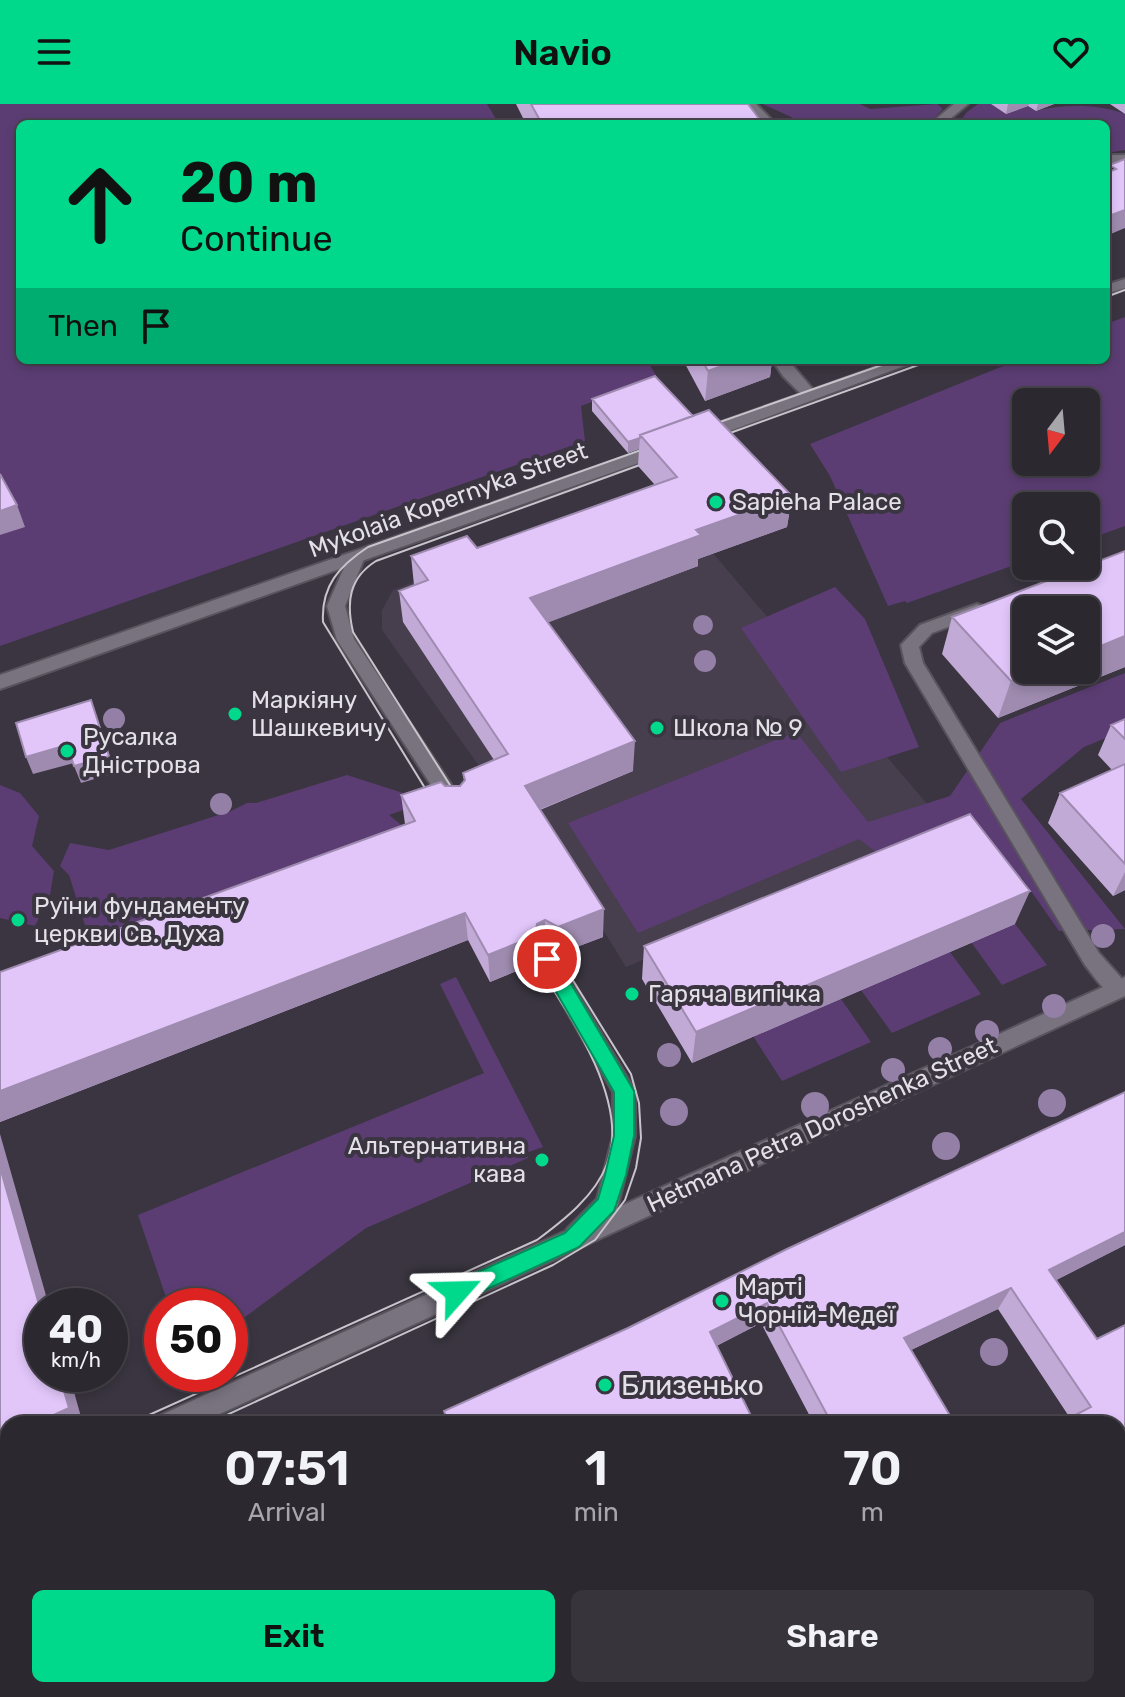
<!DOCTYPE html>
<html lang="en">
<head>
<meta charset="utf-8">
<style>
  body { margin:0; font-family:Rubik,sans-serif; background:#38343c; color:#f1f3f6; height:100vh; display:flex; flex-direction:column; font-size:30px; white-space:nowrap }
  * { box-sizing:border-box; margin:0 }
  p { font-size:26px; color:#a6a6ab }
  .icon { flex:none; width:44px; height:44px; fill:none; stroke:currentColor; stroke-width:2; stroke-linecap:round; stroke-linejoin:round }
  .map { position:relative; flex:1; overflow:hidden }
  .drawer { position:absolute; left:0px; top:1312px; width:1126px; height:282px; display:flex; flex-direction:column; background:#2c2830; border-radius:24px 24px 0 0; box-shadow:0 4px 12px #0003,0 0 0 2px #48444c }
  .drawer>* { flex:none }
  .top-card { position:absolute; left:16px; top:16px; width:1094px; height:244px; border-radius:12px; box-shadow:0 4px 12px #0003,0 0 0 2px #48444c; background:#00d98c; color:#111; overflow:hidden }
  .needle { width:52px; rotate:196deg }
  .tools { position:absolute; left:1012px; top:284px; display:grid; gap:16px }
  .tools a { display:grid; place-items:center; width:88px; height:88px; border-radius:12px; background:#2c2830; box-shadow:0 4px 12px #0003,0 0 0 2px #48444c; font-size:40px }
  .speed { position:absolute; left:24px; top:1184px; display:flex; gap:16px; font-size:40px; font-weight:700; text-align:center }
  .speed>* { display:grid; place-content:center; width:104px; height:104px; border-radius:50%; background:#2c2830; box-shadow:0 4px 12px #0003,0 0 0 2px #48444c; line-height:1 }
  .speed small { font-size:20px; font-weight:400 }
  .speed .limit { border:12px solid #d22; background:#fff; color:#111 }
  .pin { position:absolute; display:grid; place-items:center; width:68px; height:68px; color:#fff; margin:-34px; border:4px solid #fff; border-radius:50%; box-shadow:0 2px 8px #0007 }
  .me { position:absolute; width:88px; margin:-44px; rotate:65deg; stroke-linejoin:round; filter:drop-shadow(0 0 6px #0008) }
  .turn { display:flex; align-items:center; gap:28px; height:168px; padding:0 32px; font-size:36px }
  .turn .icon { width:104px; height:104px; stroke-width:2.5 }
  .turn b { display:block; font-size:56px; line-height:68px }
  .then { display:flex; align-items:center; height:76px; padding:0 32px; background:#0003; gap:16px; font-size:30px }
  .eta { display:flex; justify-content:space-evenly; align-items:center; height:136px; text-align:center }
  .eta b { font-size:48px; font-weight:600; line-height:56px }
  .cta { display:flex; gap:16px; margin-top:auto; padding:16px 32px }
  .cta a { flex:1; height:92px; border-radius:12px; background:#00d98c; color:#111; font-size:32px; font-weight:600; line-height:92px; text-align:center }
  .cta a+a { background:#38343c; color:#f1f3f6 }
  header { display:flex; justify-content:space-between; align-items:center; height:104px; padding:0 32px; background:#00d98c; color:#111; font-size:36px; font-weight:600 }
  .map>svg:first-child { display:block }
  .built { fill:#473e4e }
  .green { fill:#5b3d73; fill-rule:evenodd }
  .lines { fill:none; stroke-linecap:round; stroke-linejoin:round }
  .lane-casing { stroke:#58535c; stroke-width:4 }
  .street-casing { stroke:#58535c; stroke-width:4 }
  .secondary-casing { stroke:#58535c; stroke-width:4 }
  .lane { fill:#79737f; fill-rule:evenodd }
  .street { fill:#79737f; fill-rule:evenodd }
  .secondary { fill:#79737f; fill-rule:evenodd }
  .tram { stroke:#c8c4cc; stroke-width:2 }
  .tree { fill:#947fa7 }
  .wall { fill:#c2aad7 }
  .shaded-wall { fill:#9e8baf }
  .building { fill:#e2c6fa; stroke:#9e8baf; stroke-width:2 }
  .route { fill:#00d98c; stroke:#008d5b; stroke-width:2 }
  .poi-dot { fill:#00d98c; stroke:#3a3540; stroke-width:3 }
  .labels { text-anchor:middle; stroke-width:8; stroke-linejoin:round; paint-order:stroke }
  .street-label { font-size:24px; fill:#e4e0e7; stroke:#3a3540 }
  .poi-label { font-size:24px; fill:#e4e0e7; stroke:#3a3540; text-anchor:start }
  .near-poi-label { font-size:28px; fill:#e4e0e7; stroke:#3a3540; text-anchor:start }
</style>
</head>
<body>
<header><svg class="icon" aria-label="menu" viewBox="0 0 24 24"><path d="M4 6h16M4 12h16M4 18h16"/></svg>Navio<svg class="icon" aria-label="heart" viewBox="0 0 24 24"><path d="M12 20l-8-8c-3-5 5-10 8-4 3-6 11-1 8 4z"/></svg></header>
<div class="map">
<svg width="1125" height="1593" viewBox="0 0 1125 1593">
  <rect width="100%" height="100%" fill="#3a3540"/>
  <path class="built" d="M 659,386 L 952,729 L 626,863 L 534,714 L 519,718 L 382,526 L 382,506 L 393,486 Z"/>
  <path class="green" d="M 0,0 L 487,0 L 499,20 L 20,20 L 20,256 L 647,256 L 657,273 L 581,302 L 585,337 L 0,542 Z
    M 763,0 L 860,0 L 870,5 L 937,0 L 943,5 L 928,20 L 806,20 Z
    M 978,0 L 991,0 L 1006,10 L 1028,2 L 1036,7 C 1063,0 1100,0 1125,10 L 1125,46 L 1106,49 L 1106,20 L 1056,20 L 1049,16 L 1040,20 L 958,20 L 967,8 Z
    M 1125,213 L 1125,422 L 1086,436 L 1086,402 L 1026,402 L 1026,457 L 907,499 L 905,497 L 888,502 L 830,372 L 810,340 L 1018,256 L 1106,256 L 1106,220 ZM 1026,298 L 1086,298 L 1086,358 L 1026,358 Z
    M 835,483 L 865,515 L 919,643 L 841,668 L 741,524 Z
    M 1125,569 L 1125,626 L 1084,643 L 1021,695 L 1125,825 L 1059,827 L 1022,774 L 957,799 L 922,783 L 859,735 L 638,829 L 568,719 L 796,628 L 868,718 L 950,692 L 1000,619 Z
    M 347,671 L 403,689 L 406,705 L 389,711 L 426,741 L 97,859 L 69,771 L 60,762 L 70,739 L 109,746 L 231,707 L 247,699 L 256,699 Z
    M 0,681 L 20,689 L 39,712 L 32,742 L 54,767 L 50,791 L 35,822 L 0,814 Z
    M 1015,820 L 1047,861 L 1002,881 L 971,838 Z
    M 950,848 L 981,890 L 892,929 L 861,886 Z
    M 456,873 L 543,1043 L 526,1049 L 528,1054 L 366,1124 L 230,1224 L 230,1202 L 169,1202 L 138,1111 L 484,969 L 440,880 Z
    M 841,895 L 871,938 L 782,977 L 753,932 Z
    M 316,1586 L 549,1586 L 540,1593 L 319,1593 Z"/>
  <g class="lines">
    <defs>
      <path id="lane" d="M 742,0 L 756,0 L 776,20 L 762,20 Z
        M 954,0 L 968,0 L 944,20 L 930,20 Z
        M 1106,51 L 1125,51 L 1125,59 L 1106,59 Z
        M 977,500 L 983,502 L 986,506 L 983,510 L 932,529 L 919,543 L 923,559 L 1099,849 L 1125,878 L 1125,891 C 1108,897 1095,873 1085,861 L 905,559 L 901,541 L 920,521 Z"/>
      <path id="street" d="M 772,256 L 788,256 L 816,289 L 816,295 L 806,295 L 783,272 Z
        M 356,449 L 364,455 L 345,502 L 354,535 L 460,694 L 463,699 L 460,704 L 446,704 L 337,536 L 327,502 L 348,455 Z
        M 547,846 L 554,849 L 635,987 L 635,1032 L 618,1101 C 612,1116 591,1138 575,1144 L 567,1141 L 563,1133 L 567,1125 L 597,1095 L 613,1032 L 613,988 L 537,855 L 540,849 Z"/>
      <path id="secondary" d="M 1125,175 L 1125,184 L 1106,190 L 1106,181 Z
        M 897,256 L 920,256 L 708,335 L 702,336 L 694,331 L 696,327 Z
        M 664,339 L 672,344 L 670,348 L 0,585 L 0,571 Z
        M 1125,873 L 1125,892 L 198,1320 L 158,1320 L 161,1311 Z
        M 8,1382 L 8,1408 L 0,1411 L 0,1385 Z"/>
    </defs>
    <use href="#lane" class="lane-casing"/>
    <use href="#street" class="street-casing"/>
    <use href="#secondary" class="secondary-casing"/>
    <use href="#lane" class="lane"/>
    <use href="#street" class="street"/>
    <use href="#secondary" class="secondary"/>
    <path class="tram" d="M 1106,193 L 1125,186
      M 700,325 L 896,256
      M 708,337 L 932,256
      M 462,700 L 353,528 C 346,498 349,474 376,457 L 659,354
      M 436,702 L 323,518 C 321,482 339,462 368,443 L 658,340
      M 129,1320 L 537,1136 C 564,1116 595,1092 607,1060 C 633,993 558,894 524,841
      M 207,1320 L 553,1161 L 595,1136 L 625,1096 L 636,1064 L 641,1034 L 639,999 L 631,970 L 543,828
      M 0,1380 L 8,1376
      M 0,1415 L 8,1412"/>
  </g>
  <g class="tree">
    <circle cx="703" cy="521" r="10"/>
    <circle cx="705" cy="557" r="11"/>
    <circle cx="114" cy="615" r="11"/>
    <circle cx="221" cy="700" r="11"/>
    <circle cx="1103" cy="832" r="12"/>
    <circle cx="1054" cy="902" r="12"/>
    <circle cx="987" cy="928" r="12"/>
    <circle cx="940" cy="945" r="12"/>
    <circle cx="669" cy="951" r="12"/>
    <circle cx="893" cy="966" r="12"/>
    <circle cx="1052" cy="999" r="14"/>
    <circle cx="815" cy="1002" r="14"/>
    <circle cx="674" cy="1008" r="14"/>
    <circle cx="946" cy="1042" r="14"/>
    <circle cx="994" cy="1248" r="14"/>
  </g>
  <path class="wall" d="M 516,0 L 748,0 L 763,20 L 526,20 Z
    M 991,0 L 1054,0 L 1036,7 L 1028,2 L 1006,10 Z
    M 1110,0 L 1125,0 L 1125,10 Z
    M 683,256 L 772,256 L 770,273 L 705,297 Z
    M 592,295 L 693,312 L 792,392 L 787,423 L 698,455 L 698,462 L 548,518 L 633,667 L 540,706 L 603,833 L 558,850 L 546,843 L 537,848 L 536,859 L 490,878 L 468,836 L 0,1018 L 0,868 L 405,720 L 401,691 L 445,682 L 460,682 L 464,677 L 463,669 L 494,656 L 403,518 L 399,487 L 414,481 L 411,452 L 477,444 L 655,381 L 638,362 L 639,345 L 628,349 L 592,307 Z
    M 1125,447 L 1125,563 L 998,614 L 942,550 L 952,513 Z
    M 1125,615 L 1125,786 L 1113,792 L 1048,719 L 1060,689 L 1112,666 L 1098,651 L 1111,621 Z
    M 1015,820 L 692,959 L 642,875 L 644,842 Z
    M 1125,988 L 1125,1141 L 1056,1176 L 1097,1235 L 1125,1221 L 1125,1593 L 715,1593 L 712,1586 L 1118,1586 L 1118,1320 L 1058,1320 L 1070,1314 L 998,1205 L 911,1246 L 955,1320 L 814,1320 L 761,1219 L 716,1242 L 755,1320 L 447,1320 L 444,1307 L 628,1224 L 787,1145 Z"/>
  <path class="shaded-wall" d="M 1008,0 L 1029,0 L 1028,2 L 1006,10 Z
    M 1038,0 L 1054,0 L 1036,7 Z
    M 1125,106 L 1125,124 L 1106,132 L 1106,113 Z
    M 738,256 L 772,256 L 770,273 L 705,297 L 708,267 Z
    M 640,334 L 639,345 L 628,349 L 628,338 Z
    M 792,392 L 787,423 L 698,455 L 698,462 L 531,525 L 530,494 L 696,426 Z
    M 17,401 L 25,423 L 0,431 L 0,407 Z
    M 1125,532 L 1125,563 L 998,614 L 1011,577 L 1040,566 L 1086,566 L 1086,548 Z
    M 91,596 L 115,669 L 81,679 L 74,662 Z
    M 635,637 L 633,667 L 526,711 L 525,682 Z
    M 67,641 L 74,659 L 33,670 L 26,653 Z
    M 1125,768 L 1125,786 L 1113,792 Z
    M 1030,787 L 1015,820 L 692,959 L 696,928 Z
    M 604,805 L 603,833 L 558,850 L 558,823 Z
    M 465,809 L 468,836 L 0,1018 L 0,987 Z
    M 545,816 L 546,843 L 537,848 L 536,859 L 490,878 L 488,851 Z
    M 0,1030 L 49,1202 L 42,1202 L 42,1211 L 0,1063 Z
    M 1125,1128 L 1125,1141 L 1035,1187 L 1049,1166 Z
    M 1011,1184 L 998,1205 L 894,1254 L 904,1234 Z
    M 767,1199 L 761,1219 L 705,1248 L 710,1228 Z
    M 59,1270 L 69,1270 L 83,1320 L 34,1320 Z
    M 8,1332 L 8,1357 L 0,1360 L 0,1335 Z
    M 229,1586 L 238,1593 L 215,1593 Z
    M 311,1586 L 316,1586 L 319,1593 L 313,1593 Z"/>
  <path class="building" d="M 531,0 L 748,0 L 763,20 L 542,20 Z
    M 1125,55 L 1125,106 L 1106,113 L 1106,69 L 1116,65 L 1110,61 Z
    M 702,256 L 738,256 L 708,267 Z
    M 655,272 L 693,312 L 640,331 L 640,334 L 628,338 L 592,295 Z
    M 709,306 L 792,392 L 696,426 L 701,431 L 530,494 L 635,637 L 525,682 L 604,805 L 558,823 L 545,816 L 537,820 L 535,832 L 488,851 L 465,809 L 0,987 L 0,868 L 415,717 L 401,691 L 441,678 L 445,682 L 460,682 L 465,676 L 463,669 L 508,650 L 399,487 L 428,476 L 411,452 L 467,432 L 477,444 L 677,373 L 640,331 Z
    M 0,370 L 17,401 L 0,407 Z
    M 1125,447 L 1125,532 L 1086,548 L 1086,506 L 1026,506 L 1026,566 L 1040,566 L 1011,577 L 952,513 Z
    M 91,596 L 109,652 L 74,662 L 67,641 L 26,653 L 16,619 Z
    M 1125,615 L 1125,635 L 1111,621 Z
    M 1125,660 L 1125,760 L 1060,689 Z
    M 970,710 L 1030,787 L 696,928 L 644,842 Z
    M 1125,988 L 1125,1128 L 1049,1166 L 1097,1235 L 1125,1221 L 1125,1593 L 725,1593 L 722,1586 L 1118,1586 L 1118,1320 L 1058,1320 L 1091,1303 L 1011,1184 L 904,1234 L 955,1320 L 832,1320 L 767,1199 L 710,1228 L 755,1320 L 449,1320 L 444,1307 L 628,1224 L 787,1145 Z
    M 0,1063 L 42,1211 L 42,1270 L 59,1270 L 69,1304 L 34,1320 L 8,1320 L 8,1332 L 0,1335 Z
    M 8,1531 L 8,1586 L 229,1586 L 215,1593 L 0,1593 L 0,1534 Z
    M 230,1586 L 311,1586 L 313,1593 L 232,1593 Z
    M 533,1586 L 596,1586 L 599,1593 L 518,1593 Z
    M 630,1586 L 632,1586 L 635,1593 L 615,1593 Z"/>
  <path class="route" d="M 547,847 L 553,849 L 634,987 L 634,1032 L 626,1071 L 614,1107 L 579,1143 L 457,1199 L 449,1196 L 446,1188 L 449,1181 L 565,1129 L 598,1095 L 605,1071 L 614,1032 L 614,988 L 537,855 L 540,849 Z"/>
  <g class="poi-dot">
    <circle cx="716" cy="398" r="8"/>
    <circle cx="235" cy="610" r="8"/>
    <circle cx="657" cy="624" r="8"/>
    <circle cx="67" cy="647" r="8"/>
    <circle cx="18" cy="816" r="8"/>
    <circle cx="632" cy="890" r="8"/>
    <circle cx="542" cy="1056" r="8"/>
    <circle cx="722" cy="1197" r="8"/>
    <circle cx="605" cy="1281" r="8"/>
  </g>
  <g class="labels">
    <g class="street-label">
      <text transform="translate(448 396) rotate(-20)" y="8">Mykolaia Kopernyka Street</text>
      <text transform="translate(822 1021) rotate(-25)" y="8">Hetmana Petra Doroshenka Street</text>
    </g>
    <g class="poi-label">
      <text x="732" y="406">Sapieha Palace</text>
      <text x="251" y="604">Маркіяну<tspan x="251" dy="28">Шашкевичу</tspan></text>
      <text x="673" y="632">Школа № 9</text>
      <text x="83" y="641">Русалка<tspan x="83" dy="28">Дністрова</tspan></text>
      <text x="34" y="810">Руїни фундаменту<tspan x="34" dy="28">церкви Св. Духа</tspan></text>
      <text x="648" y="898">Гаряча випічка</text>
      <text x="526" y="1050" text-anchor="end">Альтернативна<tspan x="526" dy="28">кава</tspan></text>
      <text x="738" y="1191">Марті<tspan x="738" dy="28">Чорній-Медеї</tspan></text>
    </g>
    <g class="near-poi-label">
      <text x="621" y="1291">Близенько</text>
    </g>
  </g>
</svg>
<div class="tools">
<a><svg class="needle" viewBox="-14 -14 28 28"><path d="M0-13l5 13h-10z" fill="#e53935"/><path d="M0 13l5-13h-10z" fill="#a6a6ab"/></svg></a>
<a><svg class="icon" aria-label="search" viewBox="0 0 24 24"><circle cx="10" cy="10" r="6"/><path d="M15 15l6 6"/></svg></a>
<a><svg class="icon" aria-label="layers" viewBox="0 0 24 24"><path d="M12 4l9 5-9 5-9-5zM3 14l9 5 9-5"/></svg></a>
</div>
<div class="speed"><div>40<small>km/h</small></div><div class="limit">50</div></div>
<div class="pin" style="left:547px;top:855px;background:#d93025"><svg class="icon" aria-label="arrive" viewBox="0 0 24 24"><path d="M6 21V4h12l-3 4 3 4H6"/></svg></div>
<svg class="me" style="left:457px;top:1188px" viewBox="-20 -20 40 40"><path d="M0-17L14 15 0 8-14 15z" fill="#00d98c" stroke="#fff" stroke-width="4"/></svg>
<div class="top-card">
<div class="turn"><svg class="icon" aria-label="ahead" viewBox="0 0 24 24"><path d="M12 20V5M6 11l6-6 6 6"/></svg><div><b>20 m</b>Continue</div></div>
<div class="then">Then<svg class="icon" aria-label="arrive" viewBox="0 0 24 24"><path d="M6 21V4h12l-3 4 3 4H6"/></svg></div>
</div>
<section class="drawer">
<div class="eta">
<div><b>07:51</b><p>Arrival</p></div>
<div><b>1</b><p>min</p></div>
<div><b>70</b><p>m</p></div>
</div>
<div class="cta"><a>Exit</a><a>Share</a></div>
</section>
</div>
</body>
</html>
